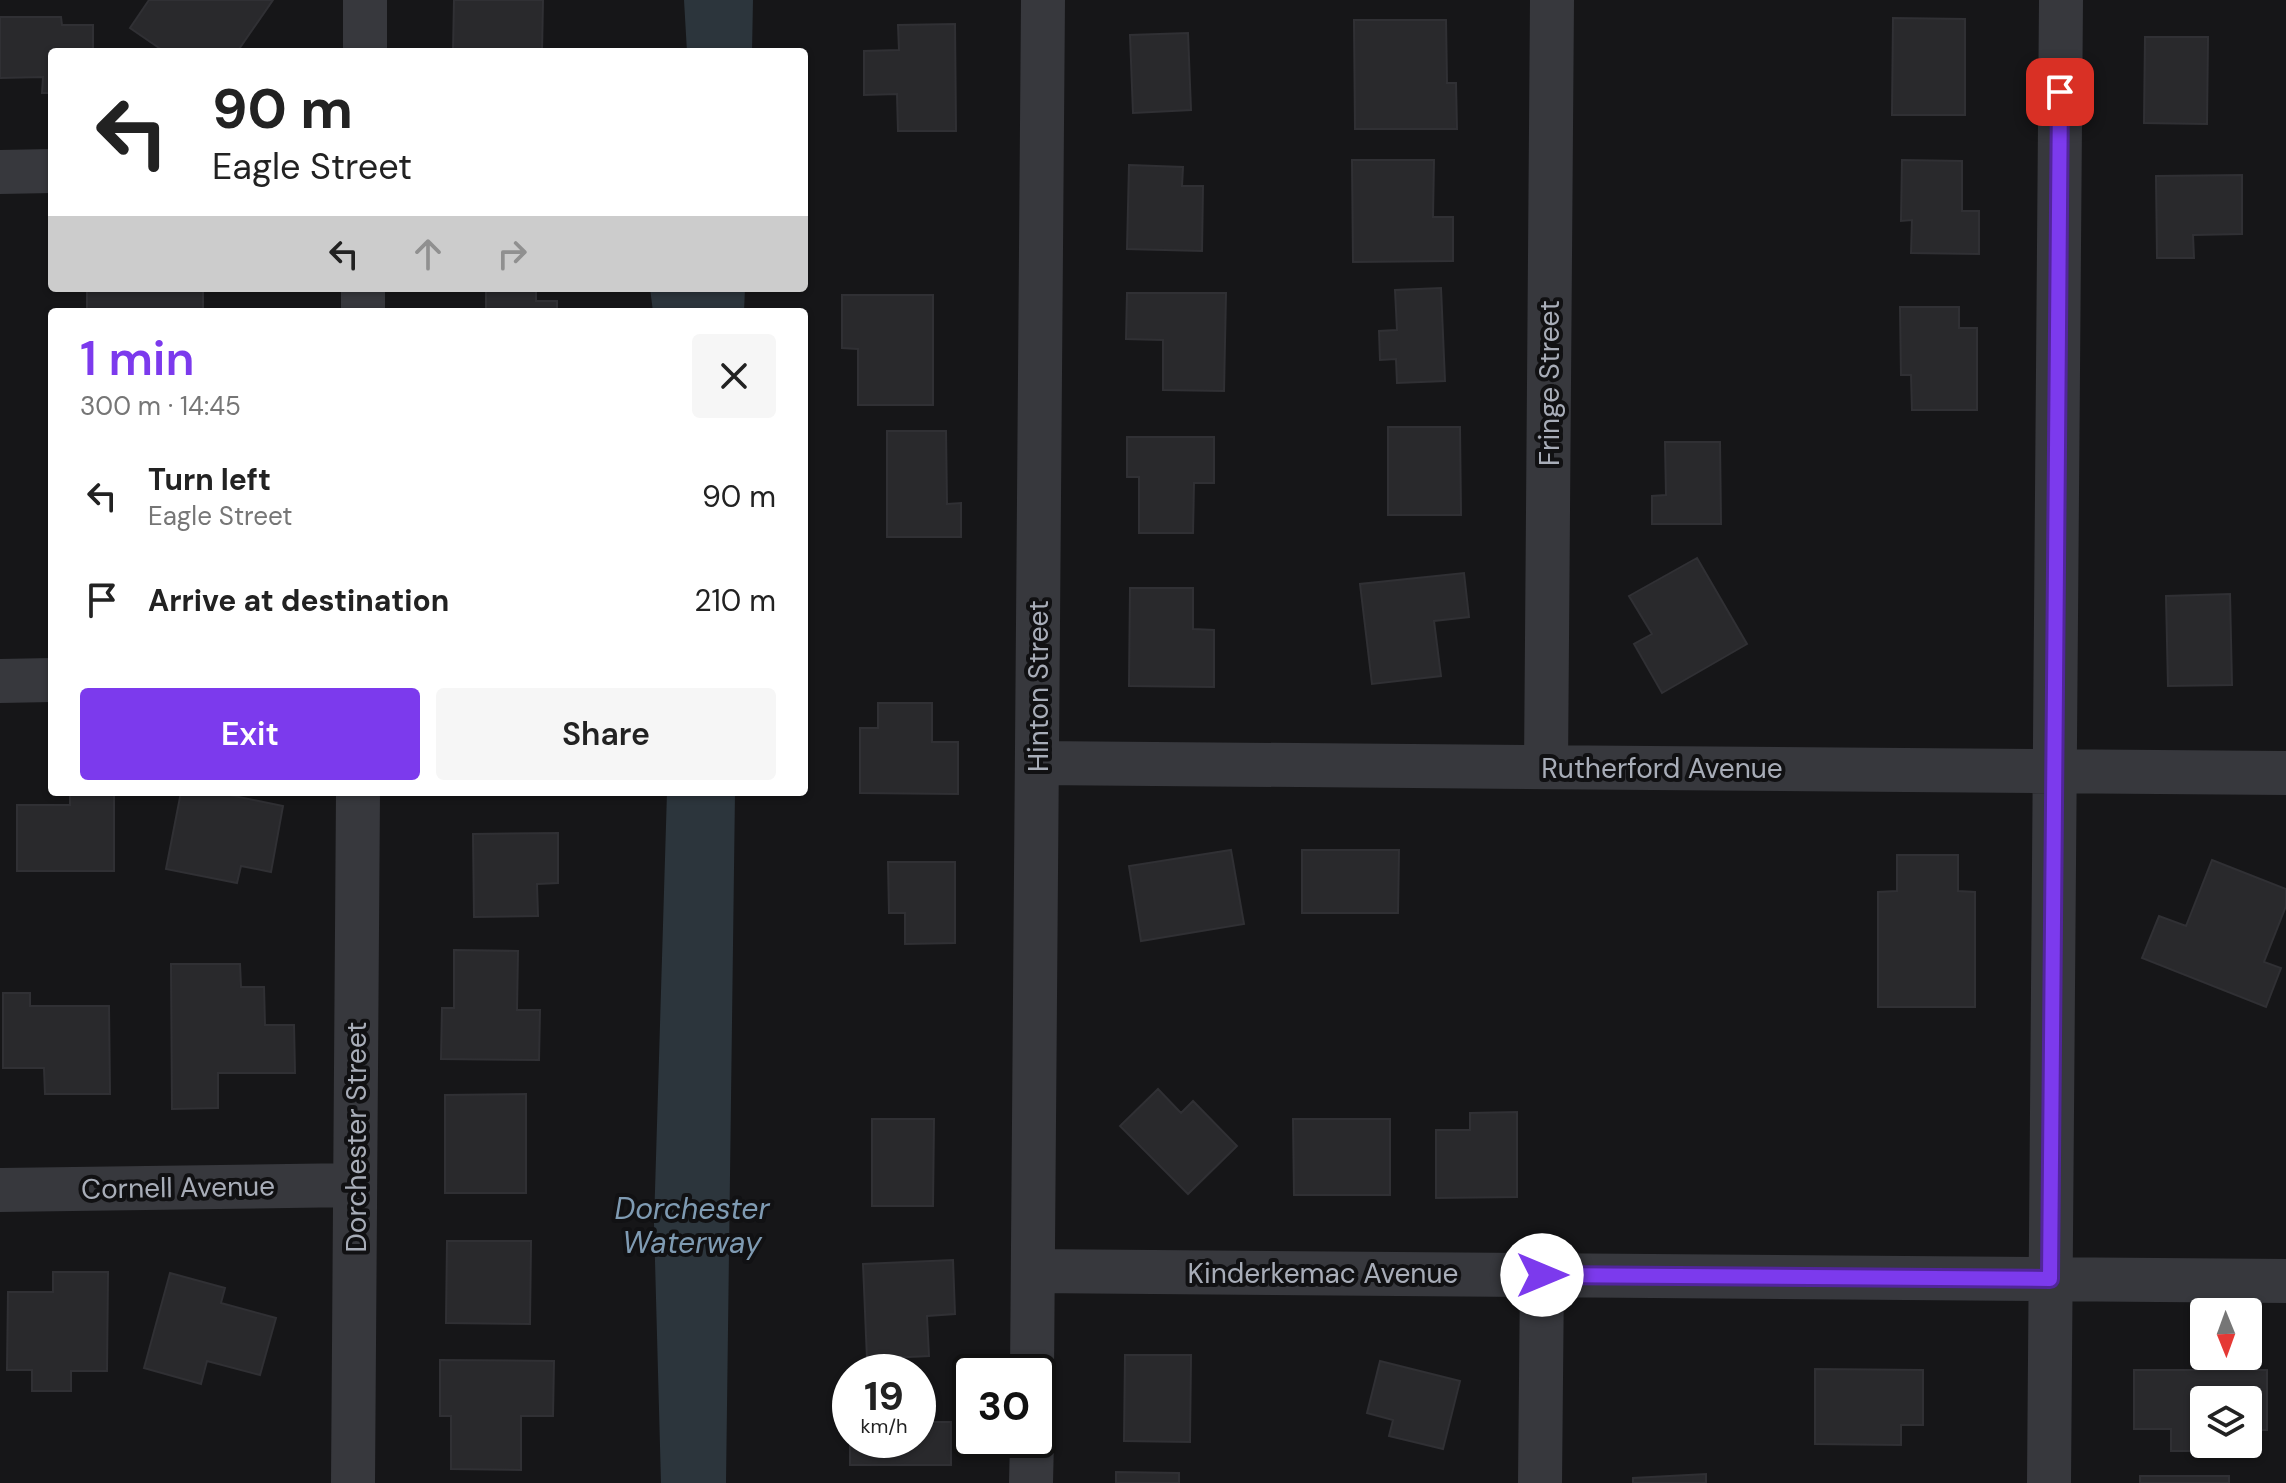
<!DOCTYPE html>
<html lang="en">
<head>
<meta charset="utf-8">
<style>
  body { margin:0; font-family:"DM Sans",sans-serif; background:#f6f6f6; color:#222; height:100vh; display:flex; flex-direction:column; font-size:30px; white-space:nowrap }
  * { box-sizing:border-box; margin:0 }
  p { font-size:26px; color:#767676 }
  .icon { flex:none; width:44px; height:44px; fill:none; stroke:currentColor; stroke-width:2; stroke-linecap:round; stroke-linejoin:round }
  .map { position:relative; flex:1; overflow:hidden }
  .drawer { position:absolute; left:48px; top:308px; width:760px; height:488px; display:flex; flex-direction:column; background:#fff; border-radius:8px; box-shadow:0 2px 6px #0004 }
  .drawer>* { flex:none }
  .banner { position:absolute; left:48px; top:48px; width:760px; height:244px; border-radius:8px; box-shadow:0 2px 6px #0004; background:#fff; color:#222; overflow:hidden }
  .needle { width:52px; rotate:179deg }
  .controls { position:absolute; left:2190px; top:1298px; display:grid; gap:16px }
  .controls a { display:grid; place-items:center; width:72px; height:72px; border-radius:8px; background:#fff; box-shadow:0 2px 6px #0004; font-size:40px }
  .speed { position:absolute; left:832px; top:1354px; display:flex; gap:16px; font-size:40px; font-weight:700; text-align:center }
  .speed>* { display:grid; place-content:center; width:104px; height:104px; border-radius:50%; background:#fff; box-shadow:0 2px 6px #0004; line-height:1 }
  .speed small { font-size:20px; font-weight:400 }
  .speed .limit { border:4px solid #111; border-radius:12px; background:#fff; color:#111 }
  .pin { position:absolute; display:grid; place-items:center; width:68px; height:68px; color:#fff; margin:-34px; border-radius:16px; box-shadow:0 4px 12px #0006 }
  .me { position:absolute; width:88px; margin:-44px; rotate:90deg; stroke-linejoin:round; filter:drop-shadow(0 0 6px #0008) }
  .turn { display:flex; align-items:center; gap:28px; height:168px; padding:0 32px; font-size:36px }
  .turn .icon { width:104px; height:104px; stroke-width:2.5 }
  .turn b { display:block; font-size:56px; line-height:68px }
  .lanes { display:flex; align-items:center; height:76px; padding:0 32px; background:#0003; justify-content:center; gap:40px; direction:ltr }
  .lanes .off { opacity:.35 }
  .round { display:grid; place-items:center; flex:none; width:84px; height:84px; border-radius:8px; background:#f6f6f6 }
  .overview { display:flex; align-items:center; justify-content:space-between; height:136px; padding:0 32px }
  h1 { font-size:48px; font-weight:600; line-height:60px; color:#7c3aed }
  .action { display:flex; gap:16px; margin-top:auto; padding:16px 32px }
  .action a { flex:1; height:92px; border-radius:8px; background:#7c3aed; color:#fff; font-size:32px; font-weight:600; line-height:92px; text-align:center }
  .action a+a { background:#f6f6f6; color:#222 }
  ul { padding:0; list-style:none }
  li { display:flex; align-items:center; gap:24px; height:104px; padding:0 32px }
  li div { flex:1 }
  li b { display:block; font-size:30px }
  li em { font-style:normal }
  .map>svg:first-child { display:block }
  .water { fill:#2c353c }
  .building { fill:#29292c; stroke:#303034; stroke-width:2 }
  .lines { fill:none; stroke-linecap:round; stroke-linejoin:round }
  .minor { stroke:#37383d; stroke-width:44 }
  .route-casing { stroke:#51269a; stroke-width:20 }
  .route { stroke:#7c3aed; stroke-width:14 }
  .labels { text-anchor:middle; stroke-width:8; stroke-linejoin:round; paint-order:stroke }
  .street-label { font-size:28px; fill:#a8adb8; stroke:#111113 }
  .water-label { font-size:30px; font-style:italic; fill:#7f9bb3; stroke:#111113 }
</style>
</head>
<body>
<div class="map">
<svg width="2286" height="1483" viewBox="0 0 2286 1483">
  <rect width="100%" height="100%" fill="#161618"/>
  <path class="water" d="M 684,0 L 753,0 L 752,52 L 687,52 Z
    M 650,288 L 745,288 L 744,312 L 653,312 Z
    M 667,792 L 735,792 L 726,1483 L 661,1483 L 654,1224 Z"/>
  <path class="building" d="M 149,0 L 273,0 L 237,52 L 165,52 L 130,28 Z
    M 454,0 L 543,0 L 542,52 L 453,52 Z
    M 0,17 L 61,17 L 62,25 L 93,25 L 93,52 L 52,52 L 52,93 L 42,93 L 43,77 L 0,78 Z
    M 1893,18 L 1965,19 L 1965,115 L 1892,115 Z
    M 1354,20 L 1446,20 L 1447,83 L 1456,83 L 1457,129 L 1355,129 Z
    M 955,24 L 956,131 L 898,131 L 897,94 L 864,95 L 864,51 L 899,50 L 898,25 Z
    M 1188,33 L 1191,110 L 1133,113 L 1130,35 Z
    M 2145,37 L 2208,37 L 2207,124 L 2144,123 Z
    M 1352,160 L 1434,160 L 1433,217 L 1453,217 L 1453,261 L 1353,262 Z
    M 1902,160 L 1962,161 L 1962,211 L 1979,211 L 1979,254 L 1911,253 L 1912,220 L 1901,221 Z
    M 1129,165 L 1183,167 L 1182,186 L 1203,186 L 1202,251 L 1127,249 Z
    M 2242,175 L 2242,234 L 2193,235 L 2194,258 L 2157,258 L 2156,176 Z
    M 87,288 L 203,288 L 203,312 L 87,312 Z
    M 486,288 L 536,288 L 536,301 L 557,301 L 557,312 L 486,312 Z
    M 1441,288 L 1445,381 L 1397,383 L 1396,359 L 1380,360 L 1379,331 L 1397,330 L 1395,290 Z
    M 1127,293 L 1226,293 L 1224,391 L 1163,390 L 1163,340 L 1126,339 Z
    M 842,295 L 933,295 L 933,405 L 858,405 L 858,349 L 842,348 Z
    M 1900,307 L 1959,307 L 1959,328 L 1977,328 L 1977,410 L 1912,410 L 1911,375 L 1901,375 Z
    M 1388,427 L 1460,427 L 1461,515 L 1388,515 Z
    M 887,431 L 946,431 L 947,504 L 961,503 L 961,537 L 887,537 Z
    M 1127,437 L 1214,437 L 1214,483 L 1194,483 L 1193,533 L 1139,533 L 1139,477 L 1127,477 Z
    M 1665,442 L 1720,442 L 1721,524 L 1652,524 L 1652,496 L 1666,495 Z
    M 1697,558 L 1747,644 L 1662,693 L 1634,644 L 1652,634 L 1629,596 Z
    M 1464,573 L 1469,617 L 1434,621 L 1441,676 L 1372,684 L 1360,584 Z
    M 1130,588 L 1193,588 L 1193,629 L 1214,630 L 1214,687 L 1129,686 Z
    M 2230,594 L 2232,685 L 2168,686 L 2166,596 Z
    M 878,703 L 932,703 L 932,742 L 958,742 L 958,794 L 860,793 L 860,728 L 878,728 Z
    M 70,792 L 114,792 L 114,871 L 17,871 L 17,805 L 70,805 Z
    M 181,792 L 230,792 L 229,795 L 283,806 L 271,872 L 241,866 L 237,883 L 166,869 Z
    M 558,833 L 558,883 L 537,884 L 538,916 L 474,917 L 473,834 Z
    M 1231,850 L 1244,924 L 1141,941 L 1129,866 Z
    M 1302,850 L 1399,850 L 1398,913 L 1302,913 Z
    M 1897,855 L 1958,855 L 1958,891 L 1975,892 L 1975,1007 L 1878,1007 L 1878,892 L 1897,891 Z
    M 2212,860 L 2286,889 L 2286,906 L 2264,962 L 2281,968 L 2266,1007 L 2142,958 L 2159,916 L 2186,926 Z
    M 888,862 L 955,862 L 955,943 L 905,944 L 905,913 L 889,913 Z
    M 454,950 L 518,951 L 517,1010 L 540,1010 L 539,1060 L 441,1059 L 442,1008 L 454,1008 Z
    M 171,964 L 240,964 L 241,987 L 264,987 L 265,1025 L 294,1025 L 295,1073 L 218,1073 L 218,1108 L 172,1109 Z
    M 3,993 L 30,993 L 30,1006 L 109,1006 L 110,1094 L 45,1094 L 44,1068 L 3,1068 Z
    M 1158,1089 L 1181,1113 L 1193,1101 L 1237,1146 L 1188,1194 L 1120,1126 Z
    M 526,1094 L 526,1193 L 445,1193 L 445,1095 Z
    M 1517,1112 L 1517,1197 L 1436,1198 L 1436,1130 L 1470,1130 L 1470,1113 Z
    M 872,1119 L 934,1119 L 933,1206 L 872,1206 Z
    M 1293,1119 L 1390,1119 L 1390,1195 L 1294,1195 Z
    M 447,1241 L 531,1241 L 530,1324 L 446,1323 Z
    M 953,1260 L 955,1314 L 927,1316 L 929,1356 L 867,1359 L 863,1264 Z
    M 53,1272 L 108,1272 L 107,1371 L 71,1371 L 71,1391 L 32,1391 L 32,1370 L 7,1370 L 8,1292 L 53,1292 Z
    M 170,1273 L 225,1288 L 221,1303 L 276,1318 L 260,1375 L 207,1361 L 201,1384 L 144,1368 Z
    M 1125,1355 L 1191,1355 L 1190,1442 L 1124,1441 Z
    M 440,1360 L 554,1361 L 553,1416 L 521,1416 L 521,1470 L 451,1469 L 451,1416 L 440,1416 Z
    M 1380,1361 L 1460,1381 L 1443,1449 L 1389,1436 L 1393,1420 L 1367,1413 Z
    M 1815,1369 L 1923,1370 L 1923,1425 L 1901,1425 L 1901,1445 L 1815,1444 Z
    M 2134,1370 L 2267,1370 L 2267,1430 L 2248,1430 L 2248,1400 L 2204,1400 L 2204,1444 L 2222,1444 L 2222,1451 L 2171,1451 L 2171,1429 L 2134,1429 Z
    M 918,1422 L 951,1422 L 951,1465 L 850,1465 L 850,1440 L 918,1440 Z
    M 1116,1472 L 1179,1473 L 1179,1483 L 1116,1483 Z
    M 1706,1474 L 1706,1483 L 1633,1483 L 1633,1478 Z
    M 2140,1476 L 2229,1476 L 2229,1483 L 2140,1483 Z"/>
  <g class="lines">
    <path class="minor" d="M 365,52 L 365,0
      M 0,172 L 52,171
      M 363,312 L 363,288
      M 0,681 L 52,680
      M 1037,763 L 2286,773
      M 1546,767 L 1552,0
      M 0,1190 L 355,1185
      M 1033,1271 L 2286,1281
      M 1032,1372 L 1043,0
      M 353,1483 L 358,792
      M 1031,1483 L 1032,1440
      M 1540,1483 L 1542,1275
      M 2049,1483 L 2061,0"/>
  </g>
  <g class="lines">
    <defs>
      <path id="route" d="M 1542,1275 L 2050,1279 L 2060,92"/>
    </defs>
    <use href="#route" class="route-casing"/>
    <use href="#route" class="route"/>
  </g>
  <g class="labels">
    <g class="street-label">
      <text transform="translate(1549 383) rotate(-90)" y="10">Fringe Street</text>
      <text transform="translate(1038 686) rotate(-90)" y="10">Hinton Street</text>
      <text x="1662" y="778">Rutherford Avenue</text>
      <text transform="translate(356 1137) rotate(-90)" y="10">Dorchester Street</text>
      <text transform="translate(178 1187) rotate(-1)" y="10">Cornell Avenue</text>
      <text x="1323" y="1283">Kinderkemac Avenue</text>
    </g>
    <g class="water-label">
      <text x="692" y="1219">Dorchester<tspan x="692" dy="34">Waterway</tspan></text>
    </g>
  </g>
</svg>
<div class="controls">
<a><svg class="needle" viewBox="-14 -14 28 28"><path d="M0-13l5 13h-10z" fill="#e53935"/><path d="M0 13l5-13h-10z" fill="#767676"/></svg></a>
<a><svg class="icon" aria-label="layers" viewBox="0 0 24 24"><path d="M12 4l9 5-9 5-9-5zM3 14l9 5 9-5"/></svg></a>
</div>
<div class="speed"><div>19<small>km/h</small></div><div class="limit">30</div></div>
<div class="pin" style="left:2060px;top:92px;background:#d93025"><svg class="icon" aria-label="arrive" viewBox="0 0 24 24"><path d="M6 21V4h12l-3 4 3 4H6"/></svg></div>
<svg class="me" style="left:1542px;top:1275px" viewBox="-20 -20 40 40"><circle r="19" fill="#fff"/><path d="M0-13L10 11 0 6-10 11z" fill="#7c3aed"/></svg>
<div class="banner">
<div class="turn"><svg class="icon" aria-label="left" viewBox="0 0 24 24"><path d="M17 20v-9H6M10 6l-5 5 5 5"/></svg><div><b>90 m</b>Eagle Street</div></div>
<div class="lanes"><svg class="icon" aria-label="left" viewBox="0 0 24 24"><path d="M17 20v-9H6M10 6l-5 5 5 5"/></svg><svg class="icon off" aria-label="ahead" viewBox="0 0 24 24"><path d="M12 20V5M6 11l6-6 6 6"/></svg><svg class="icon off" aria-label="right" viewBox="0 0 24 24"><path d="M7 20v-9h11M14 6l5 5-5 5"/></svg></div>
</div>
<section class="drawer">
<div class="overview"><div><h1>1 min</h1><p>300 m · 14:45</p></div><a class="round"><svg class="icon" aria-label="close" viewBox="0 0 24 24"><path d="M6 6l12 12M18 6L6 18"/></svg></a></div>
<ul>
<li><svg class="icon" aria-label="left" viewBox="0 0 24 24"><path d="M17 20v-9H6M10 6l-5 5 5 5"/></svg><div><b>Turn left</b><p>Eagle Street</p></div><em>90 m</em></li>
<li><svg class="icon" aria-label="arrive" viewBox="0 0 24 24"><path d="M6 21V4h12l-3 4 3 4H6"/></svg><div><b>Arrive at destination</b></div><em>210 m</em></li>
</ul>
<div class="action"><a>Exit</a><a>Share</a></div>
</section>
</div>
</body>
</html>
